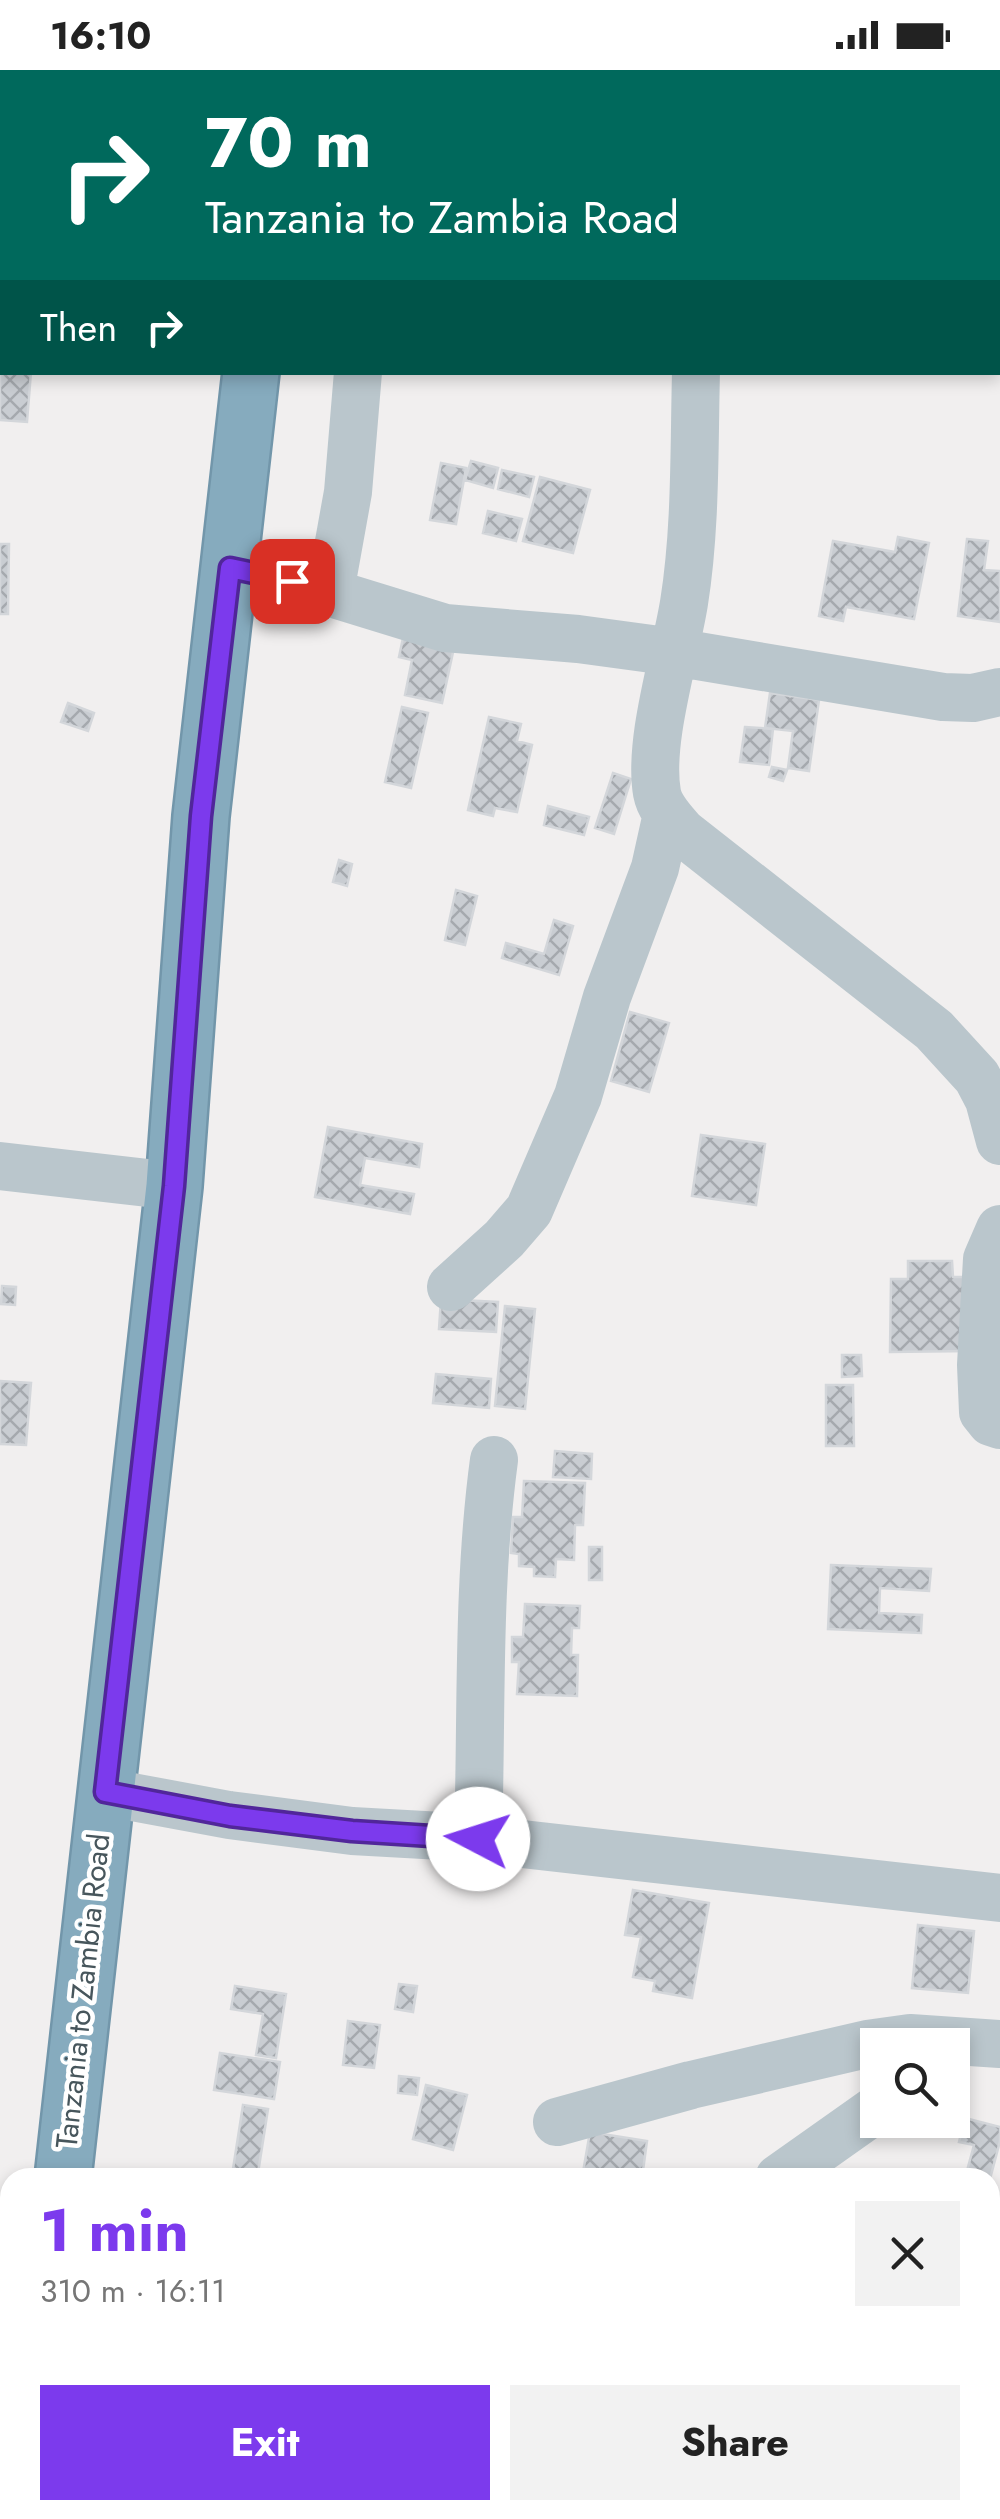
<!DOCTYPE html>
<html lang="en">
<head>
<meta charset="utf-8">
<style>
  body { margin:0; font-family:Jost,sans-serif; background:#f2f2f2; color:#222; height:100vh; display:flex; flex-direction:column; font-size:38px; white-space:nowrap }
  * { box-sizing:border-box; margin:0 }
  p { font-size:32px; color:#767676 }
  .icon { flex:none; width:55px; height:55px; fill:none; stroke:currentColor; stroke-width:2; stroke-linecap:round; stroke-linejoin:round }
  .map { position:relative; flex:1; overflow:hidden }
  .sheet { position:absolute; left:0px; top:2098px; width:1000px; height:352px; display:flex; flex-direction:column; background:#fff; border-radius:30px 30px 0 0; box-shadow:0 5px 15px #0003 }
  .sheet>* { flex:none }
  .banner { position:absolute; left:0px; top:0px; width:1000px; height:305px; box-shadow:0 5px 15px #0003; background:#00695c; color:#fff; overflow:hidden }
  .controls { position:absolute; left:860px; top:1958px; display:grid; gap:20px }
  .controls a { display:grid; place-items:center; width:110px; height:110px; border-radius:0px; background:#fff; box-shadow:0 5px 15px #0003; font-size:50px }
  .pin { position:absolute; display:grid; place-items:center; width:85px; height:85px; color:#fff; margin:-42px; border-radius:20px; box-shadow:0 5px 15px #0006 }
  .me { position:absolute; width:110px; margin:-55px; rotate:275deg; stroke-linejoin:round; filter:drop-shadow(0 0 8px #0008) }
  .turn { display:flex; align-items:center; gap:35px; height:210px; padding:0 40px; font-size:45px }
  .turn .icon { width:130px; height:130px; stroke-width:2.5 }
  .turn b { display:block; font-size:70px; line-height:85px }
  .then { display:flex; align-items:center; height:95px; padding:0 40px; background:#0003; gap:20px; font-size:38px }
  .round { display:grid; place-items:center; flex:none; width:105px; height:105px; border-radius:0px; background:#f2f2f2 }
  .overview { display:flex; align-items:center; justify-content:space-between; height:170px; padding:0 40px }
  h1 { font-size:60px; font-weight:700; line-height:75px; color:#7c3aed }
  .primary-button { display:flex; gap:20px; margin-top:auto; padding:20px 40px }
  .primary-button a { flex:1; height:115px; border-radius:0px; background:#7c3aed; color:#fff; font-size:40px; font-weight:700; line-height:115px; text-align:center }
  .primary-button a+a { background:#f2f2f2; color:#222 }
  .status { display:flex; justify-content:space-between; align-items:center; height:70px; padding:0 50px; background:#fff; direction:ltr }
  .status svg { height:28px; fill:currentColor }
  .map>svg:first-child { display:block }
  .building { fill:url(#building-cross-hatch); stroke:#d3d6da; stroke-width:2.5 }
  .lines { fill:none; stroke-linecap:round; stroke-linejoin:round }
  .highway-casing { stroke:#7296aa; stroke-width:60 }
  .path { stroke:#75cd92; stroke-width:6; stroke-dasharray:8 5; stroke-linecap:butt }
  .minor { stroke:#bac6cc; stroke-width:48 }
  .highway { stroke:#86abbe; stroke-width:55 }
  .route-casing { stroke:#51269a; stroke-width:25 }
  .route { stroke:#7c3aed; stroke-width:18 }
  .labels { text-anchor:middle; stroke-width:9; stroke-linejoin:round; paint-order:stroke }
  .street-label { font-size:30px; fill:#47565c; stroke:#fff }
</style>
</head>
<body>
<div class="status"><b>16:10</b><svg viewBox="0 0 49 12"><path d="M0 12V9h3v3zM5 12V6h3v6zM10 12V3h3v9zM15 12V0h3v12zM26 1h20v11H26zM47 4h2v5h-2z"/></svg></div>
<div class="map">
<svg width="1000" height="2449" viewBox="0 0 1000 2449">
  <defs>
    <pattern id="building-cross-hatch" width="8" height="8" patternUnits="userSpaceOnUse" patternTransform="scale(2.5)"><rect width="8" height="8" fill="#c9cdd2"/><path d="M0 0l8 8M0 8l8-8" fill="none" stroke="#a5a9ae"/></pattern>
  </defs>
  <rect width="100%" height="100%" fill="#f1efef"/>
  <path class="building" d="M 439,0 L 530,0 L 439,2 Z
    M 0,67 L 2,68 L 2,172 L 0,171 Z
    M 0,294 L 2,302 L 31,302 L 27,352 L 0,350 Z
    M 471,391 L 498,398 L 493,418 L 465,410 Z
    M 441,393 L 466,398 L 456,454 L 430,450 Z
    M 502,400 L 534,407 L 529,427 L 498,419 Z
    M 540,407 L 590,420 L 573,483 L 523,471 Z
    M 488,441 L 522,449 L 516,471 L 483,463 Z
    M 898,467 L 929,473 L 914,549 L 846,537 L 843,551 L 819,546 L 833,471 L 895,482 Z
    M 967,469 L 988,471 L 984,500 L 1000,501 L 1000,552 L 958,546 Z
    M 0,474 L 9,474 L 8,544 L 0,544 Z
    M 404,563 L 455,573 L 442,633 L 405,625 L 412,590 L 399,587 Z
    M 770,623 L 819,630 L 809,701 L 788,698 L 793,661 L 765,658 Z
    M 68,633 L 94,643 L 88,661 L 61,652 Z
    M 402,637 L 428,643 L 411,718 L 385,712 Z
    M 489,647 L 521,654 L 517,671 L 532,675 L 517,742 L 495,738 L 493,746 L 468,740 Z
    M 745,657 L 773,659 L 769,695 L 740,692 Z
    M 772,697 L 787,700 L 783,711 L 769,707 Z
    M 613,703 L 631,709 L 614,764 L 595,758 Z
    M 548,736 L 589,747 L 584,765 L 544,755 Z
    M 339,790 L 352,794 L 347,816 L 333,812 Z
    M 456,820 L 477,826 L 465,875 L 445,870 Z
    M 554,850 L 573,856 L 559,905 L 502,888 L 506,873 L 544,884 Z
    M 630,942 L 669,953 L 649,1022 L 611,1011 Z
    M 328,1057 L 422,1074 L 419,1097 L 365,1088 L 360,1115 L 414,1124 L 410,1144 L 315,1127 Z
    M 701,1065 L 765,1074 L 756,1135 L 692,1126 Z
    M 908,1191 L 952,1191 L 953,1207 L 972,1207 L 971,1281 L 890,1282 L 891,1209 L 908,1209 Z
    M 2,1216 L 16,1217 L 15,1235 L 1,1234 Z
    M 441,1229 L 498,1232 L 496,1262 L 439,1259 Z
    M 505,1236 L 535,1239 L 525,1339 L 495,1336 Z
    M 842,1285 L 861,1285 L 862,1306 L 842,1307 Z
    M 436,1304 L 491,1309 L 489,1338 L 433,1333 Z
    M 0,1311 L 31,1313 L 26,1375 L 0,1374 Z
    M 826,1315 L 853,1315 L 854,1376 L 826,1376 Z
    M 555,1381 L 592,1384 L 591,1409 L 553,1407 Z
    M 524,1411 L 585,1413 L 583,1455 L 575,1455 L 574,1490 L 556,1489 L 555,1507 L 534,1506 L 534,1497 L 519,1496 L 519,1484 L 511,1483 L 513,1447 L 522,1447 Z
    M 589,1477 L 602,1477 L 602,1510 L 589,1510 Z
    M 831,1495 L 931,1499 L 929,1521 L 880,1518 L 879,1543 L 922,1545 L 921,1563 L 828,1559 Z
    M 525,1534 L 580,1536 L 579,1558 L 572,1558 L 571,1585 L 578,1585 L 577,1626 L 517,1624 L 519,1592 L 512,1592 L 512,1567 L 523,1567 Z
    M 633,1820 L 709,1833 L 692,1928 L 653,1921 L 655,1911 L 633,1907 L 641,1867 L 625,1865 Z
    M 918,1855 L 974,1861 L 968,1923 L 912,1918 Z
    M 399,1914 L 417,1916 L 413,1942 L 395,1939 Z
    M 235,1916 L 286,1924 L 276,1988 L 256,1985 L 263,1944 L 231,1939 Z
    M 348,1951 L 380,1955 L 374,1998 L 343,1995 Z
    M 220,1983 L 280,1992 L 274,2029 L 214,2020 Z
    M 399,2006 L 419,2008 L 417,2025 L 398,2023 Z
    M 426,2015 L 467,2025 L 453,2080 L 413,2069 Z
    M 243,2035 L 268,2039 L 258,2103 L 233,2099 Z
    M 965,2048 L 1000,2057 L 1000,2071 L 990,2109 L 965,2108 L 974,2075 L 959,2072 Z
    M 590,2062 L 647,2071 L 642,2108 L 582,2108 Z
    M 228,2440 L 291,2440 L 288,2449 L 225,2449 Z"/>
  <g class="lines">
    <defs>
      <path id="highway" d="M 285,2 L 286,0
        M 63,2108 L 174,1116 L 201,746 L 251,302
        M 25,2449 L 26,2440"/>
    </defs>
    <use href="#highway" class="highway-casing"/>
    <path class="path" d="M 998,265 L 1000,266"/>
    <path class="minor" d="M 142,2 L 142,0
      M 379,2 L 380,0
      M 742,2 L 743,0
      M 0,237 L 2,237
      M 696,302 C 694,379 696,458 684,533 C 675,588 648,671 657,723 C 660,739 673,751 682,762 L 934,960 L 977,1007 L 989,1030 L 1000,1071
      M 230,498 L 292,511 L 445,558 L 578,569 L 674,582 L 943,627 L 973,628 L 1000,622
      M 330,522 L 348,422 L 358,302
      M 0,1096 L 174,1116
      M 1000,1159 L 987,1189 L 981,1295 L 983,1342 L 991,1352 L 1000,1355
      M 451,1217 L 504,1169 L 529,1140 L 578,1026 L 607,927 L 655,798 L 667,744
      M 105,1722 L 229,1745 L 352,1761 L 460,1767 L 1000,1828
      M 478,1769 C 482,1643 477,1516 494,1390
      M 557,2052 L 691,2015 L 867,1974 L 910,1968 L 1000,1974
      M 779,2108 L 878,2038"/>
    <use href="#highway" class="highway"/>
  </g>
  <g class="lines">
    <defs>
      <path id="route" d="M 292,511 L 230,498 L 201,746 L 174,1116 L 105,1722 L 230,1746 L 352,1761 L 478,1769"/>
    </defs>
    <use href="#route" class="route-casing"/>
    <use href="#route" class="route"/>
  </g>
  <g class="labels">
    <g class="street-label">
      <text transform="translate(83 1921) rotate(-84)" y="10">Tanzania to Zambia Road</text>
    </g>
  </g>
</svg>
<div class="controls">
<a><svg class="icon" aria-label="search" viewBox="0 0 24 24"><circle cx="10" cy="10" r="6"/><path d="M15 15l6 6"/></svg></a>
</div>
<div class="pin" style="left:292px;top:511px;background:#d93025"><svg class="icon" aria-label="arrive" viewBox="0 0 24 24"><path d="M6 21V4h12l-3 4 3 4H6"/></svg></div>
<svg class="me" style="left:478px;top:1769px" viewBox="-20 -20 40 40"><circle r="19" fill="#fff"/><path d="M0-13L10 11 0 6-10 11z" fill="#7c3aed"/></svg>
<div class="banner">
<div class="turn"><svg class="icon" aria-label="right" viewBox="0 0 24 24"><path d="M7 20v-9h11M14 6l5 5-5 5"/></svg><div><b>70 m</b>Tanzania to Zambia Road</div></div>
<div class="then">Then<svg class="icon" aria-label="right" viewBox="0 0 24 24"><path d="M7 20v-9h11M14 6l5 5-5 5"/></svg></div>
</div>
<section class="sheet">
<div class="overview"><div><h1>1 min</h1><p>310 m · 16:11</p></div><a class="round"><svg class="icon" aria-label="close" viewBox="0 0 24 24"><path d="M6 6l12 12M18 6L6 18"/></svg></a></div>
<div class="primary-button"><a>Exit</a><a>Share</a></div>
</section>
</div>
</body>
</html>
